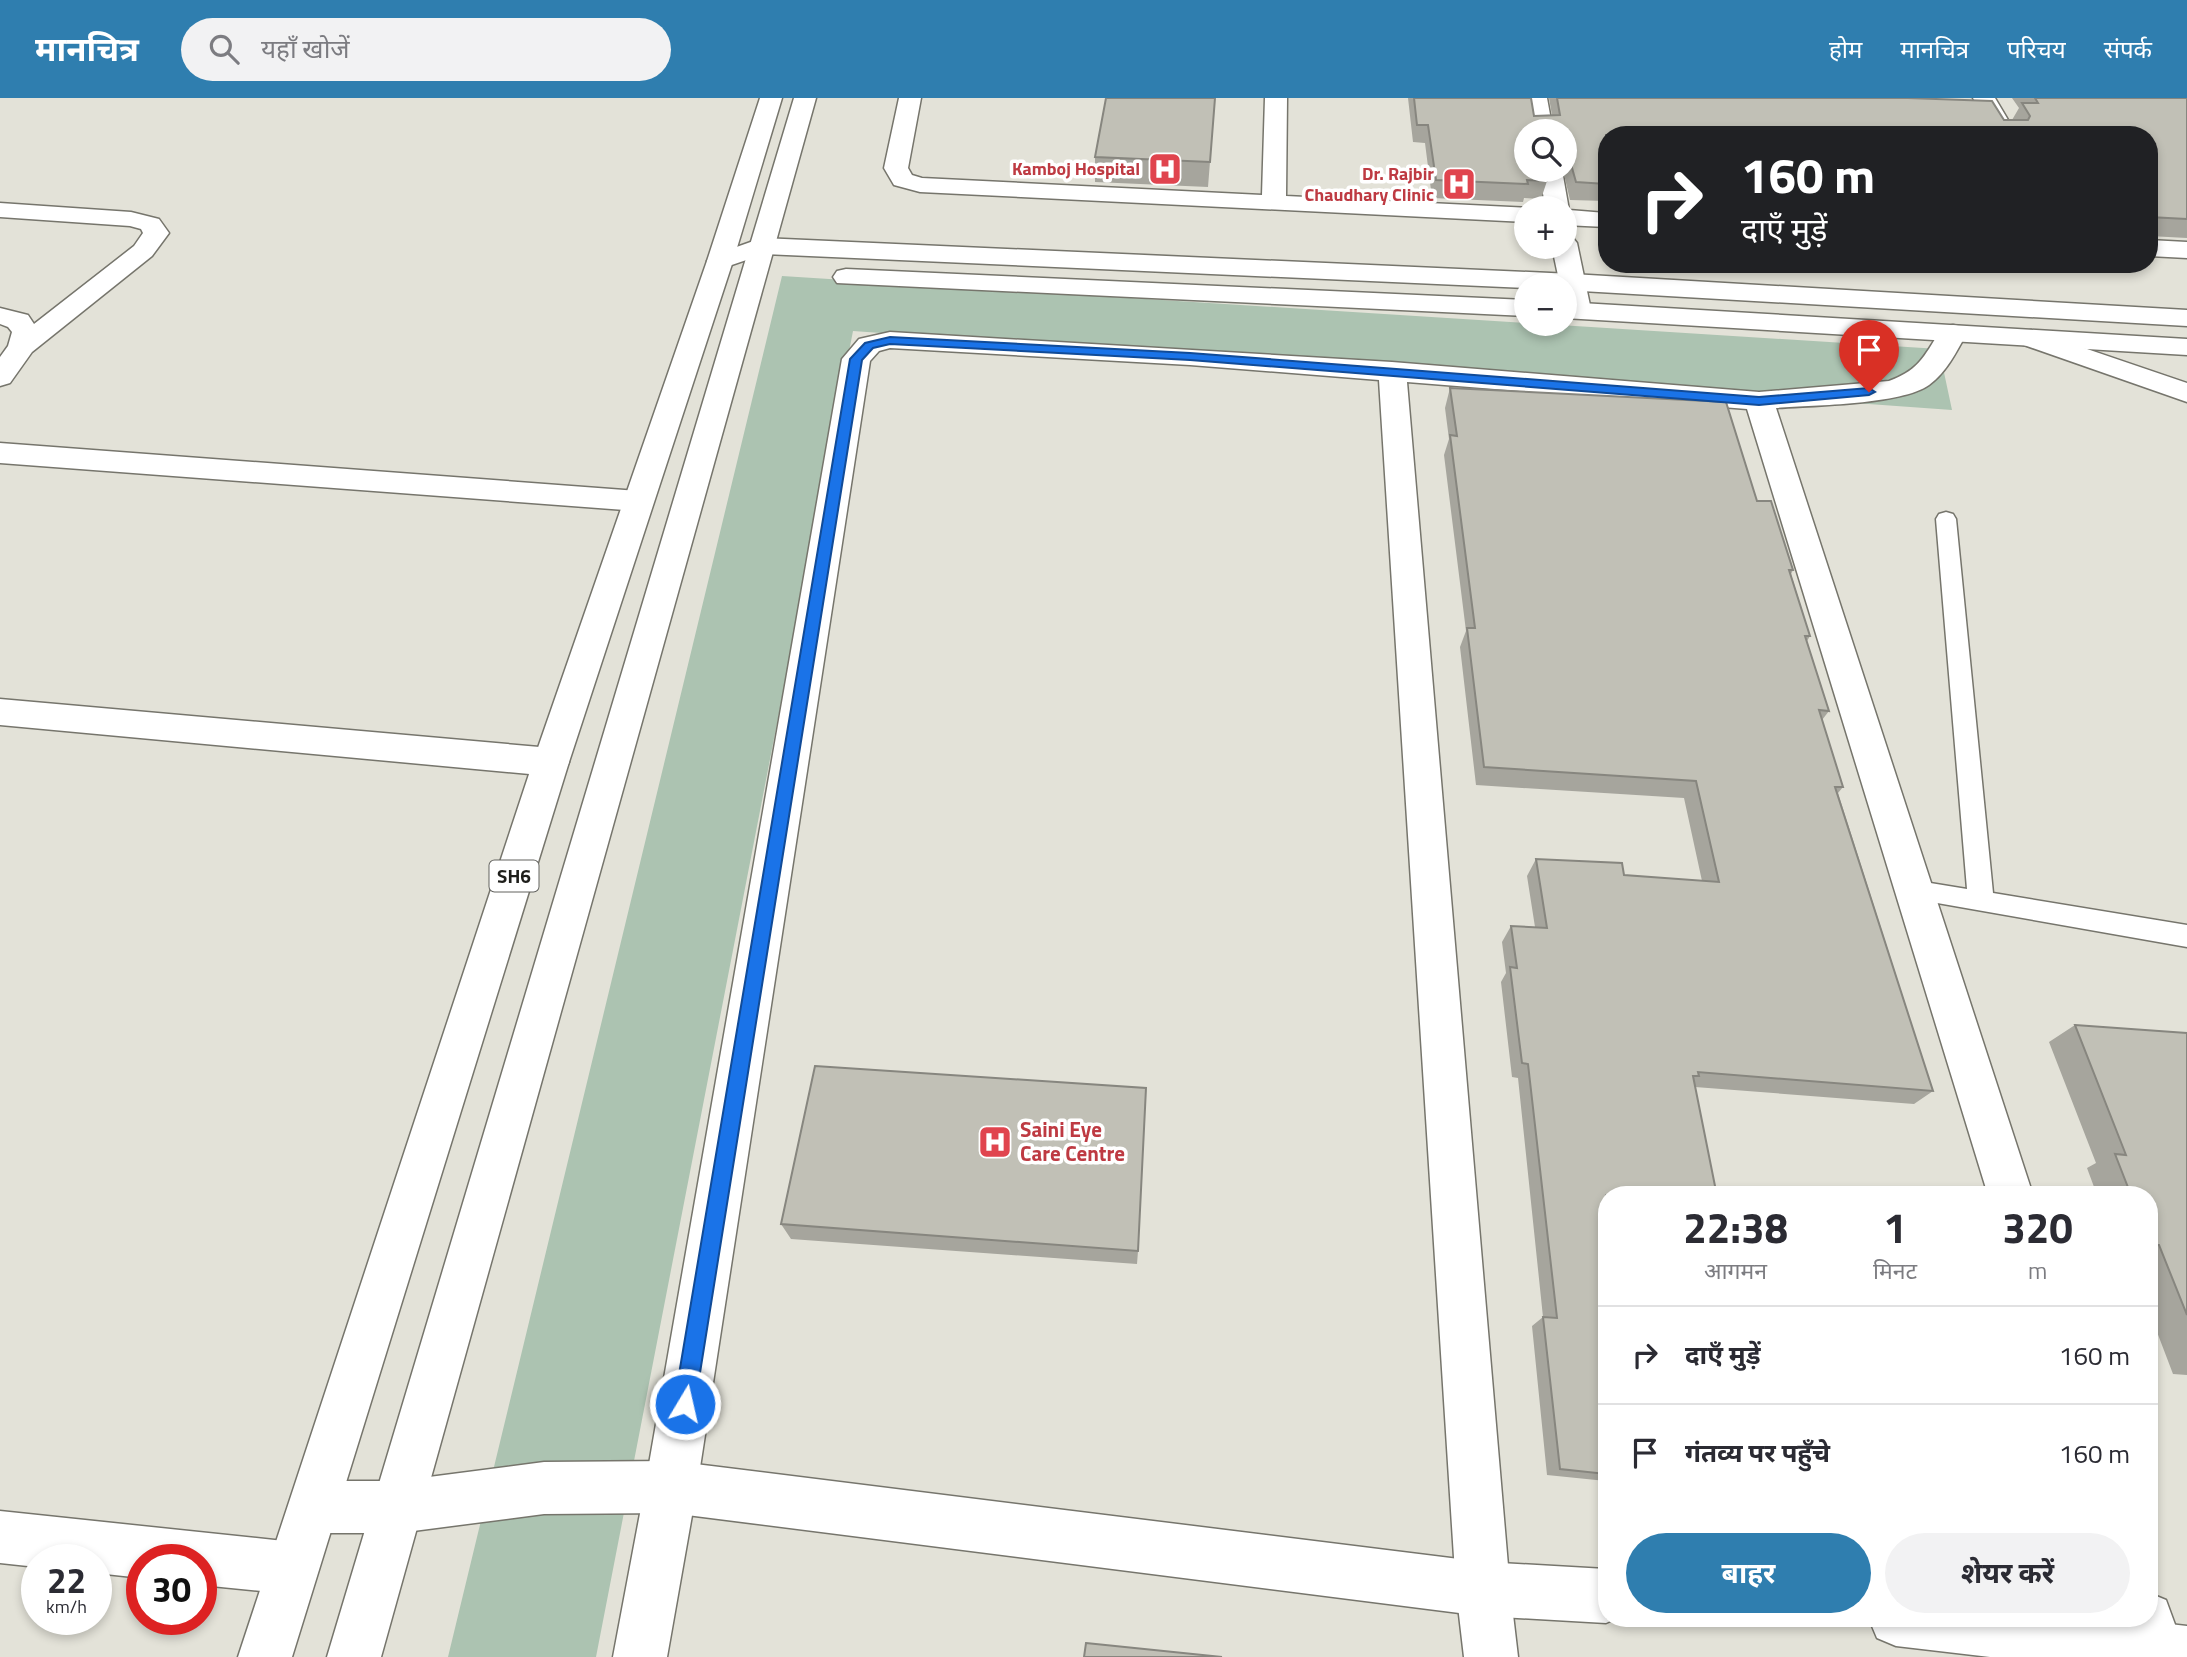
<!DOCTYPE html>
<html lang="hi">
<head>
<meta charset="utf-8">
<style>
  body { margin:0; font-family:"Titillium Web","Noto Sans Devanagari",sans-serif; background:#f2f2f3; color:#2b2b33; height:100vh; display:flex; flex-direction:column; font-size:26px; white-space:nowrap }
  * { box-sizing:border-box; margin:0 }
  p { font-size:23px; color:#7c7c81 }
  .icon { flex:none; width:38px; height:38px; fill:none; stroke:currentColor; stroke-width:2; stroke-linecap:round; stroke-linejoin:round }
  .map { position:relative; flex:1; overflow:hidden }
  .side { position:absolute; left:1598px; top:1088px; width:560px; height:441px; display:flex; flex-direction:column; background:#fff; border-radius:28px; box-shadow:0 4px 10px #0003 }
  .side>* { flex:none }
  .top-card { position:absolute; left:1598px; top:28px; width:560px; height:147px; border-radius:28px; box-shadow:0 4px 10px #0003; background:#202124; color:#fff; overflow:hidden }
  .fabs { position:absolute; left:1514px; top:21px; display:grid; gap:14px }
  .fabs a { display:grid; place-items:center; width:63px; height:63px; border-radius:50%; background:#fff; box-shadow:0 4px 10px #0003; font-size:35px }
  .speed { position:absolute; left:21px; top:1446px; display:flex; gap:14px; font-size:35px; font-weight:700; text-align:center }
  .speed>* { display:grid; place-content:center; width:91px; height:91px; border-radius:50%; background:#fff; box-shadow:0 4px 10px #0003; line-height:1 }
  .speed small { font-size:18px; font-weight:400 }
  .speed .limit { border:10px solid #d22; background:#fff; color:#111 }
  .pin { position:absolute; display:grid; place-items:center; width:60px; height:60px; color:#fff; margin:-72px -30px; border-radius:50% 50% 50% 0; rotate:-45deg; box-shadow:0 0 7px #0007 }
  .pin .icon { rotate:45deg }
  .me { position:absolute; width:77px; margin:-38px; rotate:9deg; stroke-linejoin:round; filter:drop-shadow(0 0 5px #0008) }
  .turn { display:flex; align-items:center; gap:24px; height:147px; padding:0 28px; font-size:32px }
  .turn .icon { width:91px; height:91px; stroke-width:2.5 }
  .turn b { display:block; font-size:49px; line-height:60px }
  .eta { display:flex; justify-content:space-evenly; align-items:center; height:119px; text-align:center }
  .eta b { font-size:42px; font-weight:700; line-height:49px }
  .button { display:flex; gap:14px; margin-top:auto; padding:14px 28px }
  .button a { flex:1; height:80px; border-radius:42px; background:#2f7eaf; color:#fff; font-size:28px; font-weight:700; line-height:80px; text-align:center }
  .button a+a { background:#f2f2f3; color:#2b2b33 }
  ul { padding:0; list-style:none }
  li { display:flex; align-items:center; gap:21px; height:98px; padding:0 28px; border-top:2px solid #e1e1e2 }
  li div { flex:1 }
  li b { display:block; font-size:26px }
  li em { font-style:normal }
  header { display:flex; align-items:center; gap:42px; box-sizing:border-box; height:98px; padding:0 35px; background:#2f7eaf; color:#fff }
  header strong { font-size:33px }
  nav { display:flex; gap:38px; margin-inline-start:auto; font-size:24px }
  .search { width:490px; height:63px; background:#f2f2f3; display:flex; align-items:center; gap:18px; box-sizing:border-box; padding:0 24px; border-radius:38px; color:#7c7c81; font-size:26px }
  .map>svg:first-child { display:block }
  .green { fill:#acc3b1 }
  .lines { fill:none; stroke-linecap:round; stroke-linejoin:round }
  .lane-casing { stroke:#76756c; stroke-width:3 }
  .street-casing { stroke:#76756c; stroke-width:3 }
  .secondary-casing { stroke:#76756c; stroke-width:3 }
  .primary-casing { stroke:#76756c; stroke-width:3 }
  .lane { fill:#fff; fill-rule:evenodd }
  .street { fill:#fff; fill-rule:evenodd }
  .secondary { fill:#fff; fill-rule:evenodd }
  .primary { fill:#fff; fill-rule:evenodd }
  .wall { fill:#a6a59d }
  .building { fill:#c1c0b6; stroke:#87867f; stroke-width:2 }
  .route { fill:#1a73e8; stroke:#114b97; stroke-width:2 }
  .labels { text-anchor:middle; stroke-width:7; stroke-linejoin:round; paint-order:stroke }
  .far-health-label { font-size:18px; font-weight:bold; fill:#be3a42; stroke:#fff; text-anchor:end }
  .shield { fill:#fff; stroke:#62625f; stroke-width:2 }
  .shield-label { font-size:19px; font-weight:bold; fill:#1e1e1a }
  .health-label { font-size:21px; font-weight:bold; fill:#be3a42; stroke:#fff; text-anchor:start }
</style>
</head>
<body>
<header>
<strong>मानचित्र</strong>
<div class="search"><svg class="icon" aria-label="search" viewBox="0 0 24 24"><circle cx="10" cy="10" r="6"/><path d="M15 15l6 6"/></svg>यहाँ खोजें</div>
<nav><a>होम</a><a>मानचित्र</a><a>परिचय</a><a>संपर्क</a></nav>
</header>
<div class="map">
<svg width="2187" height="1559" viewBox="0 0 2187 1559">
  <rect width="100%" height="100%" fill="#e3e2d8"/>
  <path class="green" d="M 782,178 L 1939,251 L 1952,312 L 853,233 L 596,1559 L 448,1559 Z"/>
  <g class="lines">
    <defs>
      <path id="lane" d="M 1946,414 L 1953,416 L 1956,421 L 1993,795 L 2187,827 L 2187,849 L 1903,799 L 1900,792 L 1903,785 L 1912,782 L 1967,791 L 1936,421 L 1939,416 Z"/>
      <path id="street" d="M 899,0 L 921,0 L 908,70 L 912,77 L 922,80 L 1262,97 L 1265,0 L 1287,0 L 1286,98 L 1529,110 L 1526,110 L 1526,124 L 920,94 L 894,87 L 884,70 Z
        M 1525,0 L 1547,0 L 1553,33 L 1531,33 Z
        M 1973,0 L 1995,0 L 2017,37 L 1994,37 Z
        M 1538,72 L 1562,72 L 1569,112 L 1606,115 L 1606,129 L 1564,127 L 1564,110 L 1546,110 Z
        M 0,105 L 131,114 L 159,121 L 169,135 L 152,158 L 32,254 L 10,285 L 0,288 L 0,259 L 8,248 L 12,234 L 8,229 L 0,226 L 0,210 L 28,217 L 34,226 L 134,148 L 143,135 L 141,131 L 130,128 L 0,119 Z
        M 1564,137 L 1573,140 L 1577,145 L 1591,212 L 1587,218 L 1578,220 L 1569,218 L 1564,212 L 1564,187 L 1560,187 L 1552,149 L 1564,149 Z
        M 2149,142 L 2187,144 L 2187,160 L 2149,158 Z
        M 1953,227 L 1963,229 L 1967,235 C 1956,254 1947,274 1929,287 C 1901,307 1812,307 1776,310 L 2033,1097 L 1988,1097 L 1747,311 L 1407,284 L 1510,1491 L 1518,1559 L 1464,1559 L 1456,1491 L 1379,282 L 1190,267 L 890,250 L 879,253 L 870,263 L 697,1389 L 667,1559 L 613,1559 L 645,1389 L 842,261 L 859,241 L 890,234 L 1392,264 L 1759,294 L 1889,283 C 1922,271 1925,255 1943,229 Z
        M 2031,232 L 2187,285 L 2187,304 L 2021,246 L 2017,240 L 2021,234 Z
        M 0,345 L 638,393 L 649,396 L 653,403 L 649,410 L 638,413 L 0,365 Z
        M 0,601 L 551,650 L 564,654 L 569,664 L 564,674 L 551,678 L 0,627 Z
        M 0,1413 L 293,1444 L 312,1451 L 319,1470 L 312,1489 L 293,1496 L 201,1487 L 201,1461 L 142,1461 L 142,1480 L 96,1475 L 96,1461 L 37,1461 L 37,1469 L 0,1465 Z
        M 2149,1495 L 2166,1502 L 2184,1551 L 2183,1559 L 2129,1559 L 2130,1551 L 2120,1521 L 2149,1521 Z"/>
      <path id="secondary" d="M 762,140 L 1572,176 L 2187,212 L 2187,228 L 1564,192 L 1564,187 L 1526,187 L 1526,190 L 764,156 L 720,171 L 711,168 L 707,163 L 711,158 Z
        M 846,171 L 1526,202 L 1526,218 L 837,185 L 833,179 L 837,173 Z
        M 1564,204 L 2187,241 L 2187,257 L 1564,220 Z
        M 671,1363 L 1483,1464 L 1606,1471 L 1606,1521 L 1615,1521 L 1606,1525 L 1483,1518 L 671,1415 L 544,1416 L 398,1435 L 314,1435 L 296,1427 L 288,1409 L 296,1391 L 314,1383 L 398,1383 L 544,1364 Z
        M 1869,1521 L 2126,1521 L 2187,1528 L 2187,1559 L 1990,1559 L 1896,1548 L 1877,1540 Z"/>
      <path id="primary" d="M 760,0 L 782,0 L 733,163 L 569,664 L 292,1559 L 238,1559 L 533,664 L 707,163 Z
        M 794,0 L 816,0 L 381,1559 L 327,1559 Z"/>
    </defs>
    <use href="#lane" class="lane-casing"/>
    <use href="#street" class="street-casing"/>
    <use href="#secondary" class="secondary-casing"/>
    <use href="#primary" class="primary-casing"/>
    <use href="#lane" class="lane"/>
    <use href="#street" class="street"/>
    <use href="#secondary" class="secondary"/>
    <use href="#primary" class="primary"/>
  </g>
  <path class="wall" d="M 1215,0 L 1208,89 L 1095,84 L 1095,59 Z
    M 1408,0 L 1531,0 L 1534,18 L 1552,17 L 1549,0 L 1908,0 L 2004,22 L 2012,22 L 2019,10 L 2012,0 L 2187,0 L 2187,140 L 2149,138 L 2149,37 L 1606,37 L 1606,103 L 1570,102 L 1563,72 L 1564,72 L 1564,33 L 1526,33 L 1547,83 L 1541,101 L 1524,100 L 1523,104 L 1432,100 L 1425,45 L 1413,44 Z
    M 1450,290 L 1757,403 L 1793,472 L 1791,476 L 1810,538 L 1807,543 L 1829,613 L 1822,622 L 1843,689 L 1838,695 L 1933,993 L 1914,1006 L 1695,989 L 1606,1097 L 1606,1383 L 1547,1377 L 1532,1228 L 1543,1219 L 1518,980 L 1512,979 L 1501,884 L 1506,875 L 1502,844 L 1511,828 L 1535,829 L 1527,778 L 1536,761 L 1624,777 L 1702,783 L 1684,700 L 1476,687 L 1460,549 L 1466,533 L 1444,357 L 1449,341 L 1445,310 Z
    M 2075,927 L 2187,935 L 2187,1277 L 2173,1276 L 2149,1213 L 2149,1097 L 2097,1097 L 2087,1070 L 2096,1065 L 2049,944 Z
    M 781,1126 L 1138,1153 L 1137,1166 L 791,1141 Z"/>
  <path class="building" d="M 1106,0 L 1215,0 L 1210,64 L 1095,59 Z
    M 1414,0 L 1531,0 L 1534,18 L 1560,17 L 1557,0 L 1908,0 L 1992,3 L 2004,22 L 2028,22 L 2030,18 L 2022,5 L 2038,5 L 2035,0 L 2187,0 L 2187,121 L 2149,119 L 2149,37 L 1606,37 L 1606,86 L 1576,84 L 1567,52 L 1564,52 L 1564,33 L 1526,33 L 1526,72 L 1545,72 L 1547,83 L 1527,82 L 1528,86 L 1436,82 L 1428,27 L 1417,27 Z
    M 1450,290 L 1726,304 L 1757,403 L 1771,403 L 1793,472 L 1789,472 L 1810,538 L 1805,538 L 1829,613 L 1819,612 L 1843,689 L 1835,689 L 1933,993 L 1698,974 L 1699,978 L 1693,978 L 1716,1093 L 1768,1097 L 1606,1097 L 1606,1376 L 1560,1371 L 1543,1219 L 1557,1220 L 1528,966 L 1522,965 L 1510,869 L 1517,870 L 1511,828 L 1547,830 L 1536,761 L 1622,765 L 1624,777 L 1719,784 L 1696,683 L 1484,669 L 1467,530 L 1475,530 L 1450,337 L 1457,338 Z
    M 2075,927 L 2187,935 L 2187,1217 L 2159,1147 L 2151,1147 L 2149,1142 L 2149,1097 L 2131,1097 L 2115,1056 L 2126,1057 Z
    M 815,968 L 1146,990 L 1138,1153 L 781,1126 Z
    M 1086,1545 L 1222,1559 L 1084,1559 Z"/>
  <path class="route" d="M 890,239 L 1190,255 L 1759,299 L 1869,290 L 1875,294 L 1869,297 L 1759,307 L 1190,262 L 890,246 L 873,250 L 862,262 L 695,1306 L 692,1314 L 685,1317 L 677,1314 L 674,1306 L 850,261 L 865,245 Z"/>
  <defs>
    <symbol id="hospital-square" viewBox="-11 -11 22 22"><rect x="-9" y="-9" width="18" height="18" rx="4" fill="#e0444e" stroke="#fff"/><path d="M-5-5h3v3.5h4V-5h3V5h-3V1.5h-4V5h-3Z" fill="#fff"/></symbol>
  </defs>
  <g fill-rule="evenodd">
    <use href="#hospital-square" x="1146" y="52" width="38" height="38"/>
    <use href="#hospital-square" x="1440" y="67" width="38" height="38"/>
    <use href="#hospital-square" x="976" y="1025" width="38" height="38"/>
  </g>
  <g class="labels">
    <g class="far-health-label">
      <text x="1140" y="77">Kamboj Hospital</text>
      <text x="1434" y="82">Dr. Rajbir<tspan x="1434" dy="21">Chaudhary Clinic</tspan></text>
    </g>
    <rect class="shield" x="489.5" y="762.5" width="49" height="31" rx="5"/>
    <g class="shield-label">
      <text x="514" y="785">SH6</text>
    </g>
    <g class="health-label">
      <text x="1020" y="1039">Saini Eye<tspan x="1020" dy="24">Care Centre</tspan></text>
    </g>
  </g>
</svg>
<div class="fabs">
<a><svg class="icon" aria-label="search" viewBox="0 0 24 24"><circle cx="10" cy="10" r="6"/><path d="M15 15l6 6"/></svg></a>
<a>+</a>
<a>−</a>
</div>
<div class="speed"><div>22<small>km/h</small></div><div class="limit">30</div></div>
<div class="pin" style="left:1869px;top:294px;background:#d93025"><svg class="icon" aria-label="arrive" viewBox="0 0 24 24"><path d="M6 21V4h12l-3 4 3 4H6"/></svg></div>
<svg class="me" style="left:685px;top:1306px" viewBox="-20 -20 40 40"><circle r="17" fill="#1a73e8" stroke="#fff" stroke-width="3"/><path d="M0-11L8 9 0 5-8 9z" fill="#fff"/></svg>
<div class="top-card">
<div class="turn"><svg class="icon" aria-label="right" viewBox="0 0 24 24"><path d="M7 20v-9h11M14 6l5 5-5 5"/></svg><div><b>160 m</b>दाएँ मुड़ें</div></div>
</div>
<section class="side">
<div class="eta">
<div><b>22:38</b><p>आगमन</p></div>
<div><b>1</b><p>मिनट</p></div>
<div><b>320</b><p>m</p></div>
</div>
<ul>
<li><svg class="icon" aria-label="right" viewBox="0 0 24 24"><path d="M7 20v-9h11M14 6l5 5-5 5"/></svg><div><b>दाएँ मुड़ें</b></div><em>160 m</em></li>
<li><svg class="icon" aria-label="arrive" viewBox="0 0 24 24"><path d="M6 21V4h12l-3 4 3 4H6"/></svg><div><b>गंतव्य पर पहुँचे</b></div><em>160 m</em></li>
</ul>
<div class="button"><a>बाहर</a><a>शेयर करें</a></div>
</section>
</div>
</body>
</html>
